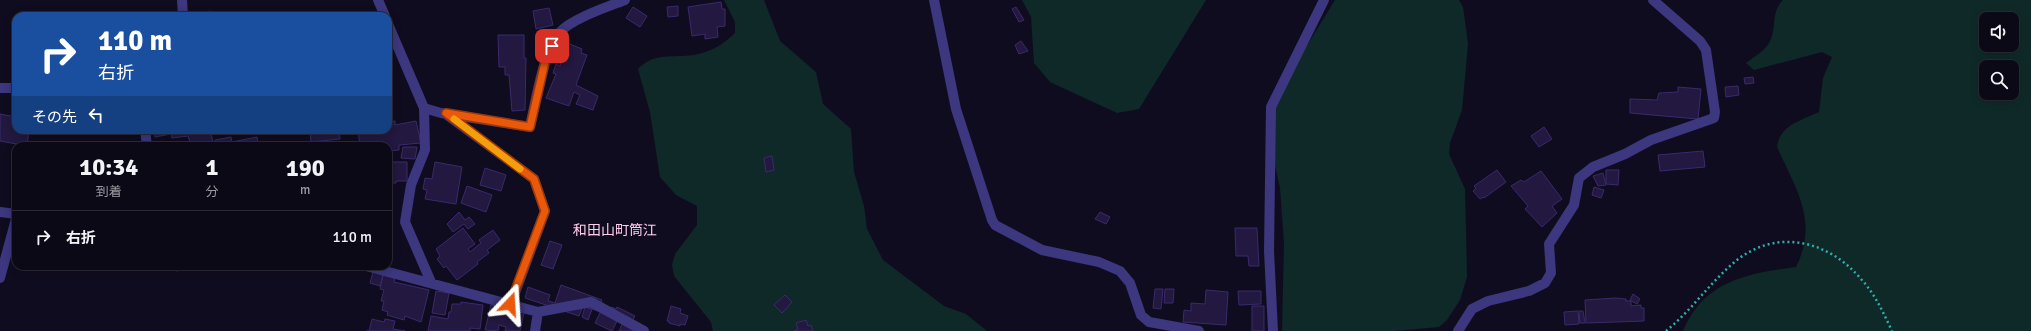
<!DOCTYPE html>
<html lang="ja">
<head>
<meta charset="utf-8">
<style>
  body { margin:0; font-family:Signika,"Noto Sans JP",sans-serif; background:#1a1724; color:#f1f3f6; height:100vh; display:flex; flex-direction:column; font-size:15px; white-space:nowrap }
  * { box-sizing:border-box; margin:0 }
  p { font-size:13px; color:#9a9aa1 }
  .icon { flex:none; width:22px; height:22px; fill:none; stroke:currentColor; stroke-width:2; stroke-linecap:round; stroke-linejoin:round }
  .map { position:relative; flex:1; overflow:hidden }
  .side { position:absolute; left:12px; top:142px; width:380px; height:128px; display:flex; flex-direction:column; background:#0c0917; border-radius:12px; box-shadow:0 2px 10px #0003,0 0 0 1px #2c2a36 }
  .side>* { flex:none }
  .top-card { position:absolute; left:12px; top:12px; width:380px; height:122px; border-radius:12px; box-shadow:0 2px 10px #0003,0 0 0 1px #2c2a36; background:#1a4fa0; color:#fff; overflow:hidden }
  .buttons { position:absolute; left:1979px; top:12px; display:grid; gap:8px }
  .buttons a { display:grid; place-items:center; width:40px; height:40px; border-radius:8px; background:#0c0917; box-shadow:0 2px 10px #0003,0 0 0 1px #2c2a36; font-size:20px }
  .pin { position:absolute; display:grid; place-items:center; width:34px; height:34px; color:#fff; margin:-17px; border-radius:8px; box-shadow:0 2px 6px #0006 }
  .me { position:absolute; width:44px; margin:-22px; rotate:20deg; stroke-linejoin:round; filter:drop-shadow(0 0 3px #0008) }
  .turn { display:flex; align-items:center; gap:14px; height:84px; padding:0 20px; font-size:18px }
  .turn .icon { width:52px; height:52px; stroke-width:2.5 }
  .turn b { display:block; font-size:28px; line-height:34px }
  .then { display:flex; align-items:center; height:38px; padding:0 20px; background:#0003; gap:8px; font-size:15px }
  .eta { display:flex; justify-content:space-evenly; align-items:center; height:68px; text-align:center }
  .eta b { font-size:24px; font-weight:700; line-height:28px }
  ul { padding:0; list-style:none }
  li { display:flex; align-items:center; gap:12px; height:52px; padding:0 20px; border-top:1px solid #2c2a36 }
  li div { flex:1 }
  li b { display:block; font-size:15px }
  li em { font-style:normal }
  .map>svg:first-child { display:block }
  .green { fill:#0f2929; fill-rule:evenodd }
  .building { fill:#221840; stroke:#3a2a6c }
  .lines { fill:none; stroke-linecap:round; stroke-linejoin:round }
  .path { stroke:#2db0ad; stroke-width:2.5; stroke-dasharray:2 3; stroke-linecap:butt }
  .minor { stroke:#3c377e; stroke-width:10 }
  .tertiary { stroke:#3c377e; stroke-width:10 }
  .route-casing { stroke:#983908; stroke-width:10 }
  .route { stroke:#ea580c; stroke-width:7 }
  .slow { stroke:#f59e0b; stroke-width:7 }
  .labels { text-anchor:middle; stroke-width:4; stroke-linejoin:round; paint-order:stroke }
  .quarter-label { font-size:14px; fill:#ffcceb; stroke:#100c1f }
</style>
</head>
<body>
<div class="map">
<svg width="2031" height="331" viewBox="0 0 2031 331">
  <rect width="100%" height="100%" fill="#100c1f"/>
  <path class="green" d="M 724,0 L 764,0 L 780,41 L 816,72 L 823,104 L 851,129 L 854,172 L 864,206 L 867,229 L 883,260 L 944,306 L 966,314 L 987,331 L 713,331 L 711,322 L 674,276 L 672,265 L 675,254 L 697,225 L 697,206 L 676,195 L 660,177 L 650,112 L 638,69 C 654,52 672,58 694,55 C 710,52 723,45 735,33 L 735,22 Z
    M 1022,0 L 1206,0 L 1139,109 L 1117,113 L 1050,82 L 1034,63 L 1031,17 Z
    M 1335,0 L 1459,0 L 1463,7 L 1468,44 L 1462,110 L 1450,143 L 1449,154 L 1465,189 L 1467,277 L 1460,300 L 1447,320 L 1439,327 L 1395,331 L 1282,331 L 1284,243 L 1280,188 L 1270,143 L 1269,121 L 1303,52 Z
    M 1783,0 L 2031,0 L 2031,331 L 1683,331 C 1703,281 1748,273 1796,267 C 1819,221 1796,189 1777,147 C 1780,125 1800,121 1819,112 L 1823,78 L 1832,57 L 1822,52 L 1754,70 L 1746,63 C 1755,56 1767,50 1771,39 C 1776,25 1772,10 1783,0 ZM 1986,19 L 2012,19 L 2012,45 L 1986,45 ZM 1986,67 L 2012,67 L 2012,93 L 1986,93 Z"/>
  <path class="building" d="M 721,2 L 722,9 L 725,9 L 725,26 L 717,27 L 718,37 L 705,39 L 705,34 L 692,36 L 688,7 Z
    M 678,6 L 678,16 L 668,17 L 667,7 Z
    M 633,7 L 647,16 L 640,27 L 626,18 Z
    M 1016,7 L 1024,20 L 1019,22 L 1012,9 Z
    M 549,8 L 553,25 L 536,29 L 533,11 Z
    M 209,11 L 221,13 L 220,16 L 208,16 Z
    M 498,35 L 524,35 L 524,58 L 526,58 L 525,110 L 512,111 L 509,75 L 505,75 L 505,67 L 499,67 Z
    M 1021,41 L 1028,51 L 1019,54 L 1015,45 Z
    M 565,42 L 582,49 L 581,53 L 587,55 L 576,85 L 598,96 L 593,110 L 576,104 L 580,95 L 574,92 L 569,106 L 546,98 L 556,74 L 553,73 L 556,64 L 560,66 L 562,59 L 556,55 L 559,46 L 563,47 Z
    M 1753,77 L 1754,83 L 1745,84 L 1744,78 Z
    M 1738,86 L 1739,95 L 1726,97 L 1725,87 Z
    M 1678,87 L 1701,89 L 1698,119 L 1630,113 L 1630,99 L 1657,100 L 1659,93 L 1678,92 Z
    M 0,114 L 16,117 L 16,130 L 29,130 L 27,146 L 0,141 Z
    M 395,121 L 395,125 L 416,121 L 421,143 L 399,145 L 399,150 L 388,151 L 388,146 L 360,146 L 358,130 L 388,130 L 388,122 Z
    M 1544,127 L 1552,139 L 1539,147 L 1531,136 Z
    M 154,130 L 210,130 L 214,146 L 181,146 L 180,144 L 190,142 L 188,136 L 172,138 L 171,134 L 155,137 Z
    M 310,130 L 339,130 L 340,139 L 311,142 Z
    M 231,137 L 232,142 L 257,137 L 258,146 L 216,146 L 215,140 Z
    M 52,144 L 86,145 L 86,146 L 53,146 Z
    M 403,147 L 417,147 L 415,159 L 401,158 Z
    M 1703,151 L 1705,167 L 1660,171 L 1658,155 Z
    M 772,156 L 774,170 L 766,172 L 764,158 Z
    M 388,162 L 407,162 L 407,181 L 396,181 L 396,183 L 388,183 Z
    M 435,162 L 462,167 L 456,204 L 425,199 L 427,190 L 423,189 L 425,178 L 432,179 Z
    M 485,168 L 506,175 L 501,191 L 480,185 Z
    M 1497,170 L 1506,182 L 1484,198 L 1483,197 L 1480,199 L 1473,191 L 1476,188 L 1474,186 Z
    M 1606,170 L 1619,170 L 1618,185 L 1606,184 Z
    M 1541,171 L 1562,199 L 1552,206 L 1557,213 L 1542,227 L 1525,209 L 1528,206 L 1511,186 L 1521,180 L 1524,182 Z
    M 1603,173 L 1606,185 L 1598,186 L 1593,176 Z
    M 467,186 L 492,195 L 486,212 L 461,203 Z
    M 1594,187 L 1604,190 L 1601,198 L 1592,195 Z
    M 459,212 L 465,220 L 469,217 L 475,224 L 468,229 L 464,224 L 453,232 L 447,224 Z
    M 1100,212 L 1110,217 L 1106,224 L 1095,219 Z
    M 463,228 L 475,244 L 468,249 L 470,252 L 481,243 L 479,240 L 493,230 L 500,240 L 487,250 L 489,253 L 477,262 L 478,264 L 457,280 L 446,266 L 444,268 L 437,259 L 440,256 L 436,249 Z
    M 1235,228 L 1257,228 L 1259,266 L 1249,266 L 1248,256 L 1236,256 Z
    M 550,241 L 562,245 L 553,269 L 541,265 Z
    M 162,266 L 179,266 L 178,271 L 161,268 Z
    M 373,272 L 383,275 L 380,286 L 370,283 Z
    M 383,275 L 395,278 L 394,282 L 429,290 L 421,322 L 405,316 L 404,320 L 387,315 L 388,312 L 382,310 L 384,301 L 381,301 L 384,290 L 380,289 Z
    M 561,285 L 602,300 L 598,311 L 583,306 L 579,316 L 525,298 L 528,287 L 550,295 L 548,301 L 555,303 Z
    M 1155,289 L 1163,289 L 1161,309 L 1153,308 Z
    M 1165,289 L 1174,289 L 1173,303 L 1164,303 Z
    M 1206,290 L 1228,292 L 1226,325 L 1183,322 L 1184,310 L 1191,311 L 1191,303 L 1205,304 Z
    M 436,291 L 449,293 L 445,315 L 432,313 Z
    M 1238,291 L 1261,291 L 1261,304 L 1239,305 Z
    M 1633,294 L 1640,299 L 1637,304 L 1630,300 Z
    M 785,295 L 792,302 L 782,313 L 774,305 Z
    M 1616,298 L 1626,299 L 1626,301 L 1631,301 L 1631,306 L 1641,305 L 1641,308 L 1644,308 L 1644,321 L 1586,323 L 1585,300 Z
    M 461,302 L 483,305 L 480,329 L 470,328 L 470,331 L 428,331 L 431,316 L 448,319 L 449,312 L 451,312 L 452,304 L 461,304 Z
    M 491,305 L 524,313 L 520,331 L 505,331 L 506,327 L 499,325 L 498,331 L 485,330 Z
    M 671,306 L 681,309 L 680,313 L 688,316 L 685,325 L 680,324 L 680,326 L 669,323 L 669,321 L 667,321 Z
    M 1252,306 L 1264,306 L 1264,331 L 1252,331 Z
    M 585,307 L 592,309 L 588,320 L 582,317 Z
    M 611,307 L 616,309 L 617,307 L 635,316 L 632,321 L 640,331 L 619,331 L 623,322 L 618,319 L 612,331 L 595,323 L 602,309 L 608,312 Z
    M 1578,311 L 1579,324 L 1565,325 L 1564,312 Z
    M 1579,311 L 1583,311 L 1585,323 L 1580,323 Z
    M 372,319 L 384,322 L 385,319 L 395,321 L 393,329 L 405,331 L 366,331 L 369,331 Z
    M 806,320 L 808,326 L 811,325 L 813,331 L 794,331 L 798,329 L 796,323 Z"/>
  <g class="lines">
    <path class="path" d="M 1666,331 C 1692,310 1711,281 1737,260 C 1778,228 1829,241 1861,279 C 1875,294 1883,312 1892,331"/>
    <path class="minor" d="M 182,0 L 183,16
      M 378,0 L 385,16
      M 934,0 L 956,109 L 992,220 L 995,225 L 1042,250 L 1099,262 L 1120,271 L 1130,283 L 1141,315 L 1149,322 L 1199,331
      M 388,24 L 424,108 L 425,150 L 411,185 L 405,222 L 431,282
      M 0,88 L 16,88
      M 424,108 L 441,113 L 530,127 C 535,104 544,49 559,33 C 571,19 607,7 625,0
      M 447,115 L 534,179 L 545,211 L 511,304
      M 145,130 L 147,146
      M 366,266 L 538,312 L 591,302 L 644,331
      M 535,331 L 538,312
      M 1273,331 L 1269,251 L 1271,107 L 1324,0
      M 1458,331 L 1472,309 L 1488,301 L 1529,291 L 1545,283 L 1551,273 L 1549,244 L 1574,205 L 1579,178 L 1593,167 L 1625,154 L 1651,140 L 1714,118 L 1715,112 L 1706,50 L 1700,41 L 1653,0"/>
    <path class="tertiary" d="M 0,212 L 16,214
      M 0,278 L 16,219"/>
  </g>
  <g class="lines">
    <defs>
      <path id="route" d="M 510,304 L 545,211 L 534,179 L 446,113 L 530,127 L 546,58 L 552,46"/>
    </defs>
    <use href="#route" class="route-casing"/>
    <use href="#route" class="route"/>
    <path class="slow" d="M 454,119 L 520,169"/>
  </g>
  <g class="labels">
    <g class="quarter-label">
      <text x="615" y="235">和田山町筒江</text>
    </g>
  </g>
</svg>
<div class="buttons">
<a><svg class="icon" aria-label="sound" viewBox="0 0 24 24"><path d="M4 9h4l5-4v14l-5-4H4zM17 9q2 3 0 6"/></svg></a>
<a><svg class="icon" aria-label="search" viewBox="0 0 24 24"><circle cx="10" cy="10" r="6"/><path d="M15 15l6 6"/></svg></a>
</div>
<div class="pin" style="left:552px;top:46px;background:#d93025"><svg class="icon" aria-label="arrive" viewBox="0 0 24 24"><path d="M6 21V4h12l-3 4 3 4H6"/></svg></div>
<svg class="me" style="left:510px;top:304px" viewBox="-20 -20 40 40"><path d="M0-17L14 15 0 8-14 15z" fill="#ea580c" stroke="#fff" stroke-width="4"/></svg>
<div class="top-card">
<div class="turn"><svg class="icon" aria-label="right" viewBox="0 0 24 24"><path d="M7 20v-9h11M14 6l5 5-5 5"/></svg><div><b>110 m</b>右折</div></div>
<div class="then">その先<svg class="icon" aria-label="left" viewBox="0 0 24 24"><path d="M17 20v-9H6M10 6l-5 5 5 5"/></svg></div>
</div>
<section class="side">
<div class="eta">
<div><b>10:34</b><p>到着</p></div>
<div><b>1</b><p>分</p></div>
<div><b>190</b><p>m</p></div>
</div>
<ul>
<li><svg class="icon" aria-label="right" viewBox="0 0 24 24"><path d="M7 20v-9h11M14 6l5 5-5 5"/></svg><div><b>右折</b></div><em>110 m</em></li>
</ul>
</section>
</div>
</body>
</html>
